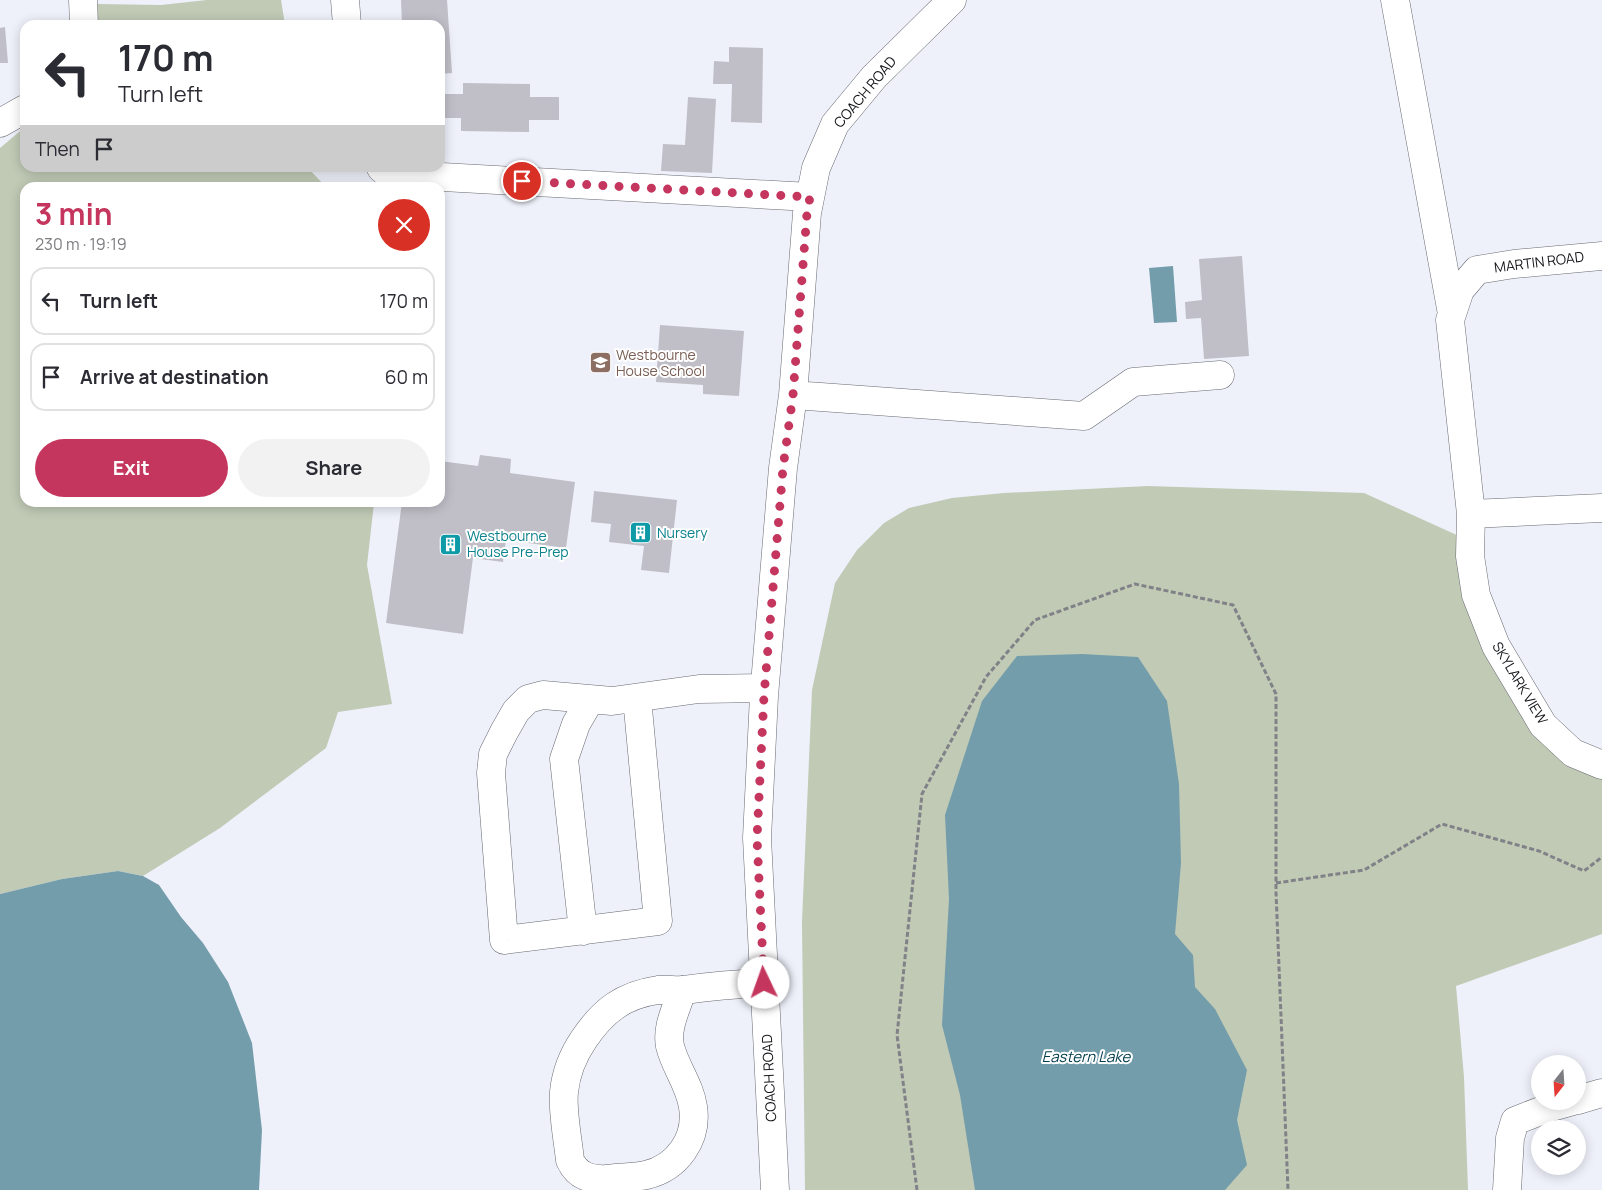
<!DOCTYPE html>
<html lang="en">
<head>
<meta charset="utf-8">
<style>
  body { margin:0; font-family:Manrope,sans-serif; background:#f2f2f3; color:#2b2b33; height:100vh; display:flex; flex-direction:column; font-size:19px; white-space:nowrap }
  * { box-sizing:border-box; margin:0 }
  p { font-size:16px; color:#7c7c81 }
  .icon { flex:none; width:28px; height:28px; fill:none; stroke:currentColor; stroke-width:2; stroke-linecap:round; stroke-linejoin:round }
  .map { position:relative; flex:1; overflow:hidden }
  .side { position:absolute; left:20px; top:182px; width:425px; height:325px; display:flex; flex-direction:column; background:#fff; border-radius:15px; box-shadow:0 2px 12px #0003 }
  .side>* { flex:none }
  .banner { position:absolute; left:20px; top:20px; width:425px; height:152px; border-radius:15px; box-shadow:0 2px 12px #0003; background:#fff; color:#2b2b33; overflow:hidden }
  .needle { width:32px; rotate:197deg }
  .tools { position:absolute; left:1531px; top:1055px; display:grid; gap:10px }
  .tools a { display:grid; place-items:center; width:55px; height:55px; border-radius:50%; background:#fff; box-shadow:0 2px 12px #0003; font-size:25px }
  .pin { position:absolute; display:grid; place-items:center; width:42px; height:42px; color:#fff; margin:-21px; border:2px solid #fff; border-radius:50%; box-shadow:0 1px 5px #0007 }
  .me { position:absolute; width:55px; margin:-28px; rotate:357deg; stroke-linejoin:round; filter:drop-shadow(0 0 4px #0008) }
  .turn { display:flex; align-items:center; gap:18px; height:105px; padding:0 15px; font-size:22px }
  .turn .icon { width:65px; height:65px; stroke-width:2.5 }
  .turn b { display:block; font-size:35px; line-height:42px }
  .then { display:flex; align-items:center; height:48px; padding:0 15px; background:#0003; gap:10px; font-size:19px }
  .round { display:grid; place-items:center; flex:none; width:52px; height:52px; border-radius:26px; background:#f2f2f3 }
  .head { display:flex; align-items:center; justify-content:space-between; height:85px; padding:0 15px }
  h1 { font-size:30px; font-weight:700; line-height:38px; color:#c5365e }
  .action { display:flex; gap:10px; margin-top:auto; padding:10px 15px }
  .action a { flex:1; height:58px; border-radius:30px; background:#c5365e; color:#fff; font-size:20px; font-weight:700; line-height:58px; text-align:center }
  .action a+a { background:#f2f2f3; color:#2b2b33 }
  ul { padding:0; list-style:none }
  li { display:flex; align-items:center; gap:15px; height:68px; margin:0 10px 8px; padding:0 5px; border:2px solid #e1e1e2; border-radius:15px }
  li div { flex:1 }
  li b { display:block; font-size:19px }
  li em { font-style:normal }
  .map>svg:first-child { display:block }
  .green { fill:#c0cab5 }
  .water { fill:#749dab }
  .building { fill:#c0bec7 }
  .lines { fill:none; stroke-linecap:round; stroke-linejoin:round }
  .minor-casing { stroke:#686a72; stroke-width:29 }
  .path { stroke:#808288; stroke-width:3; stroke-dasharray:5 2.5; stroke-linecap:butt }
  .minor { stroke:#fff; stroke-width:28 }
  .route { stroke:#c5365e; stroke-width:9; stroke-dasharray:0 16.2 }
  .labels { text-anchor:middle; stroke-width:4; stroke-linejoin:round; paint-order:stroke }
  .street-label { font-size:14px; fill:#131418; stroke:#fff }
  .education-label { font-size:14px; fill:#785e54; stroke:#fff; text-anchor:start }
  .culture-label { font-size:14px; fill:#0d838f; stroke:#fff; text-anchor:start }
  .water-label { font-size:15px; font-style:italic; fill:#003d4e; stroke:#fff }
</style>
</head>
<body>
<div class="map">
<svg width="1602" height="1190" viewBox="0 0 1602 1190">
  <rect width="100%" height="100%" fill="#eef1fa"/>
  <path class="green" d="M 207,0 L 281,0 L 285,25 L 95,25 L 95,4 L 161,5 Z
    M 25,127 L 25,168 L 308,168 L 326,187 L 25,188 L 25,502 L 374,503 L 367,565 L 392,704 L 338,712 L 326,748 L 220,828 L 143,876 L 118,871 L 62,879 L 0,894 L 0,148 Z
    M 1148,486 L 1364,493 L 1470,541 L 1519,686 L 1602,764 L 1602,934 L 1456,986 L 1464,1077 L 1468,1190 L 805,1190 L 802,922 L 812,690 L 835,583 L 857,550 L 884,523 L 909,508 L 952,498 L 1004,493 Z"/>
  <path class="water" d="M 1173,266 L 1177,322 L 1154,323 L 1149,268 Z
    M 1082,654 L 1138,657 L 1167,701 L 1179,784 L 1181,863 L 1175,934 L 1193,955 L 1195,987 L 1215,1009 L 1247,1070 L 1237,1120 L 1247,1165 L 1225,1190 L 975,1190 L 960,1095 L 942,1025 L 949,899 L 945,815 L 982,701 L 1017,656 Z
    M 118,871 L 143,876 L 159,885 L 181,917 L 203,943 L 228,982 L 252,1043 L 262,1130 L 259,1190 L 0,1190 L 0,894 L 62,879 Z"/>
  <path class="building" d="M 401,0 L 447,0 L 452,73 L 440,74 L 440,25 L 402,25 Z
    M 5,27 L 8,63 L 0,63 L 0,28 Z
    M 729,47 L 763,48 L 762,123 L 731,122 L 732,84 L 713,84 L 714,61 L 729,62 Z
    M 463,83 L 530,84 L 530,97 L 559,97 L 559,120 L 529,120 L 529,132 L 461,131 L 461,118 L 440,118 L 440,94 L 463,94 Z
    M 688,97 L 716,99 L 712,173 L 661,171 L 663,144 L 685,145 Z
    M 1242,256 L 1249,356 L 1204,359 L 1201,318 L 1186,319 L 1185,302 L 1202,300 L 1199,259 Z
    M 660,325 L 744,331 L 739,396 L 703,394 L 703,385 L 656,382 Z
    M 480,455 L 511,459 L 510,473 L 575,482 L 566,548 L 506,540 L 503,562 L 473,558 L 463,634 L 386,623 L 402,502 L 440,502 L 440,461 L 478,466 Z
    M 594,491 L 677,500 L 669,573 L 641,570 L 644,546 L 609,542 L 611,524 L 591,522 Z"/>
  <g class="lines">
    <defs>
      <path id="minor" d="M 83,0 L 84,25
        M 345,0 L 347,25
        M 1395,0 L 1452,314
        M 0,123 L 25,109
        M 381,168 L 388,174 L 810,197
        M 1602,256 L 1514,264 L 1477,270 L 1460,290 L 1450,320 L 1471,514 L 1470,556 L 1476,595 L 1496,646 L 1543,725 L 1573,753 L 1602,765
        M 793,395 L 1084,416 L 1133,382 L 1220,375
        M 1471,514 L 1602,508
        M 637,698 L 658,921 L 504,940 L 491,773 L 493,754 L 504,732 L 516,711 L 528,699 L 543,695 L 612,701 L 699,689 L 764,688
        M 583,931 L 564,759 L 576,724 L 590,700
        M 682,990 C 677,1008 666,1027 670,1046 C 675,1067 690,1085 693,1107 C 698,1139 677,1168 646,1175 C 633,1178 620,1177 607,1179 C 591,1180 577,1176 570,1160 C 568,1141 562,1110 564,1092 C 566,1072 573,1055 584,1039 C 603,1011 623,995 658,990 C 667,989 676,991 684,990 C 712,986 737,984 764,983
        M 1578,1100 L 1602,1093
        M 775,1190 L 757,838 L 764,696 L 783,468 L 793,395 L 807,213 L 816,168 L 835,124 L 874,77 L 952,0
        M 1507,1190 L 1510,1138 L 1515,1121 L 1548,1108 L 1573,1101"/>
    </defs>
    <use href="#minor" class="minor-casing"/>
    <path class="path" d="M 1276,883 L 1364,870 L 1442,824 L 1539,851 L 1584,871 L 1602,857
      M 917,1190 L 897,1035 L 922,794 L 986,677 L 1035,620 L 1135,584 L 1233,605 L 1276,694 L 1276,892 L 1288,1190"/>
    <use href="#minor" class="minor"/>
  </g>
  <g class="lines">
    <path class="route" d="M 522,181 L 810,197 L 807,213 L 793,395 L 783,468 L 764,696 L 757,838 L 764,983"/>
  </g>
  <defs>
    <symbol id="school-square" viewBox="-11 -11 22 22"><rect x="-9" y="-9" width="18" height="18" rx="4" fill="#8d6e63" stroke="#fff"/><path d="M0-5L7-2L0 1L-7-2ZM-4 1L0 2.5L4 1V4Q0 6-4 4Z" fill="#fff"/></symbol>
    <symbol id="building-square" viewBox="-11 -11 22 22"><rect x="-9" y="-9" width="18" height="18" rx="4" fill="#0f9aa8" stroke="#fff"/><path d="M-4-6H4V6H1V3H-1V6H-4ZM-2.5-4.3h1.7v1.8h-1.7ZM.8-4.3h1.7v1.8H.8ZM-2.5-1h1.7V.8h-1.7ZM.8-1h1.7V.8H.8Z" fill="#fff"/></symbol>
  </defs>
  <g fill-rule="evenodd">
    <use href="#school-square" x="588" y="350" width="25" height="25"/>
    <use href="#building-square" x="628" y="520" width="25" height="25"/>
    <use href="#building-square" x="438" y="532" width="25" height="25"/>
  </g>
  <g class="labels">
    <g class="street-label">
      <text transform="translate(865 92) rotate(-50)" y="5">COACH ROAD</text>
      <text transform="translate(1539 262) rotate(-7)" y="5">MARTIN ROAD</text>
      <text transform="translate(1520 683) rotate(59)" y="5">SKYLARK VIEW</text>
      <text transform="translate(769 1078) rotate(-93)" y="5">COACH ROAD</text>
    </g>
    <g class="education-label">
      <text x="616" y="360">Westbourne<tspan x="616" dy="16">House School</tspan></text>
    </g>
    <g class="culture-label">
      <text x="657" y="538">Nursery</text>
      <text x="467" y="541">Westbourne<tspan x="467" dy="16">House Pre-Prep</tspan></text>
    </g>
    <g class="water-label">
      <text x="1086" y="1062">Eastern Lake</text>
    </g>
  </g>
</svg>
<div class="tools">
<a><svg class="needle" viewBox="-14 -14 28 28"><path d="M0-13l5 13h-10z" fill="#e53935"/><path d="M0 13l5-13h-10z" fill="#7c7c81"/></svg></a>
<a><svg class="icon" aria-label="layers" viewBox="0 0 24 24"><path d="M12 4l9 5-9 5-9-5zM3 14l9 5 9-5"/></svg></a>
</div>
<div class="pin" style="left:522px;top:181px;background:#d93025"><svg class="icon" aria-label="arrive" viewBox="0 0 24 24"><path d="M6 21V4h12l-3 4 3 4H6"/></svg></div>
<svg class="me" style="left:764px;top:983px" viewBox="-20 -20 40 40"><circle r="19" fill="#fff"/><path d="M0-13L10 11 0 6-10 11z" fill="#c5365e"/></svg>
<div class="banner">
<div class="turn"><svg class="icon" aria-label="left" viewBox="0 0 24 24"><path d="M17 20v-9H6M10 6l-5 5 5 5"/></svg><div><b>170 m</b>Turn left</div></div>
<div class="then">Then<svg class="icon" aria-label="arrive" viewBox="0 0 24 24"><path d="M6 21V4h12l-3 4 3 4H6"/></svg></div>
</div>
<section class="side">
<div class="head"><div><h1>3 min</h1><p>230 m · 19:19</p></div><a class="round" style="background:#d93025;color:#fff"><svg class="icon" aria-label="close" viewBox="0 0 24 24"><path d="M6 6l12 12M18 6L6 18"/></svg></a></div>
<ul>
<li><svg class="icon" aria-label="left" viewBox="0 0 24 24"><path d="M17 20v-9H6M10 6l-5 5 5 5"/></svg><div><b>Turn left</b></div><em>170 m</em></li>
<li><svg class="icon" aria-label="arrive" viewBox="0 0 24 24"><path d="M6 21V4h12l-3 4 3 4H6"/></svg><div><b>Arrive at destination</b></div><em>60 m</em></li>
</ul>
<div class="action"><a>Exit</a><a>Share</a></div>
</section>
</div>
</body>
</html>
